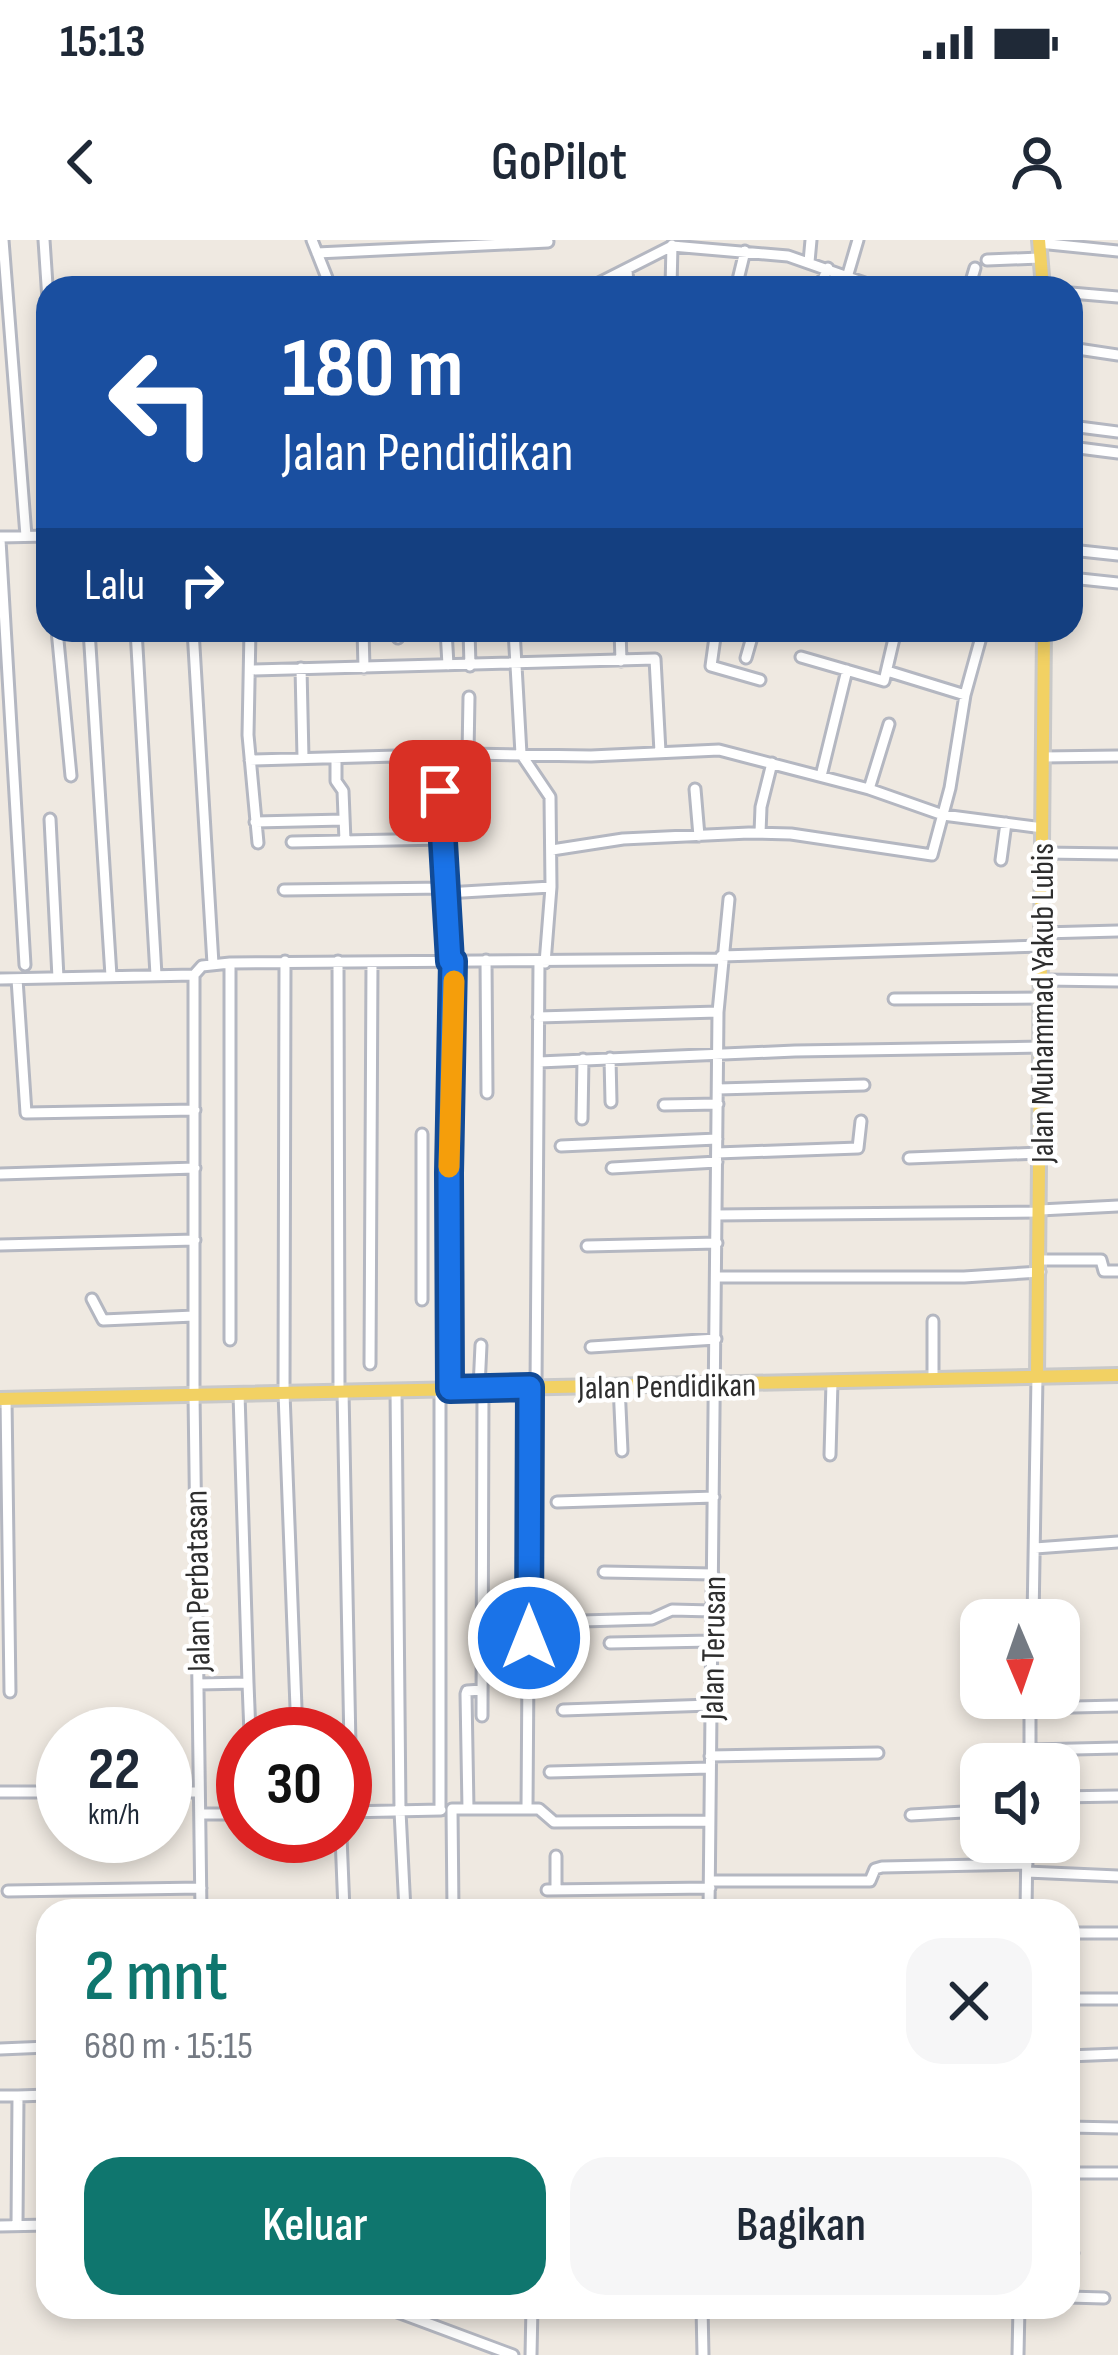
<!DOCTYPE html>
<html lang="id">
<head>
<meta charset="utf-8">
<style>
  body { margin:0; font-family:"Sofia Sans Condensed",sans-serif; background:#f6f6f7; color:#1f2937; height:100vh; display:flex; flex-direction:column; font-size:45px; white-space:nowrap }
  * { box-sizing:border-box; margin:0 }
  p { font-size:39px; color:#747a83 }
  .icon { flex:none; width:66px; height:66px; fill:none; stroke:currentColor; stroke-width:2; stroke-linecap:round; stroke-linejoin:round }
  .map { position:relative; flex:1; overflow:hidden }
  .details { position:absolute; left:36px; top:1659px; width:1044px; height:420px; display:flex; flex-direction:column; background:#fff; border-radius:36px; box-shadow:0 6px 18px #0003 }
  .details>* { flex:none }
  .banner { position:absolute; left:36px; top:36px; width:1047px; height:366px; border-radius:36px; box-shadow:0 6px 18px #0003; background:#1a4fa0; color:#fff; overflow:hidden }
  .needle { width:78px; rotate:178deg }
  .controls { position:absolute; left:960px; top:1359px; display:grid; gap:24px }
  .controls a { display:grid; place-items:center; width:120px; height:120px; border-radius:24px; background:#fff; box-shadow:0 6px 18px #0003; font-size:60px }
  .speed { position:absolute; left:36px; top:1467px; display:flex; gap:24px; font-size:60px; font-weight:700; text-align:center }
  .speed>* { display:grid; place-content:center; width:156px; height:156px; border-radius:50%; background:#fff; box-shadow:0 6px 18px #0003; line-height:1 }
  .speed small { font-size:30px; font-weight:400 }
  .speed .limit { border:18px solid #d22; background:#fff; color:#111 }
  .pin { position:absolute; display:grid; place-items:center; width:102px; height:102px; color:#fff; margin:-51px; border-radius:24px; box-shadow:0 6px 18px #0006 }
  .me { position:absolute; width:132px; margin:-66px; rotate:0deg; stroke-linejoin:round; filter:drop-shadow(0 0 9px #0008) }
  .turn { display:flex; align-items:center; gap:42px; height:252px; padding:0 48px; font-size:54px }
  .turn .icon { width:156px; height:156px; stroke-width:2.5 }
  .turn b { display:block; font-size:84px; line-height:102px }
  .then { display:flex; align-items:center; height:114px; padding:0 48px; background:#0003; gap:24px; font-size:45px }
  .round { display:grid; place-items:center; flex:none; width:126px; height:126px; border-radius:36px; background:#f6f6f7 }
  .headline { display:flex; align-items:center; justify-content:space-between; height:204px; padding:0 48px }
  h1 { font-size:72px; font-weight:600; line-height:90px; color:#0f766e }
  .button { display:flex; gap:24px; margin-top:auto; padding:24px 48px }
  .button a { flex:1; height:138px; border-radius:36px; background:#0f766e; color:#fff; font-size:48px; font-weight:600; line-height:138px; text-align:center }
  .button a+a { background:#f6f6f7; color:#1f2937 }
  .status { display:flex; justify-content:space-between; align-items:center; height:84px; padding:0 60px; background:#fff; direction:ltr }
  .status svg { height:33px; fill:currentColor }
  header { display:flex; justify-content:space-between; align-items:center; height:156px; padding:0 48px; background:#fff; font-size:54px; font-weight:600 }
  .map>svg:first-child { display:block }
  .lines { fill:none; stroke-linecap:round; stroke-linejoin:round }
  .minor-casing { stroke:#b4b7c1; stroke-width:15 }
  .major-casing { stroke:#c9c9c9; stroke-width:18 }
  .minor { stroke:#fff; stroke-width:9 }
  .major { stroke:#f2d163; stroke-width:12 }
  .route-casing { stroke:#114b97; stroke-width:30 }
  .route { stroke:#1a73e8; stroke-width:21 }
  .slow { stroke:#f59e0b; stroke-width:21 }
  .labels { text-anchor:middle; stroke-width:9; stroke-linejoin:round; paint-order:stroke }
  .street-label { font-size:33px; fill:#2e2e2e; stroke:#fff }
</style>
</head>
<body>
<div class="status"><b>15:13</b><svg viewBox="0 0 49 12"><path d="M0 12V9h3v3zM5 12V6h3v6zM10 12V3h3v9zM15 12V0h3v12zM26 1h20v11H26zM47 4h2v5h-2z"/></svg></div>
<header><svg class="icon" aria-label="back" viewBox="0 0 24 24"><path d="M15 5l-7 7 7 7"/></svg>GoPilot<svg class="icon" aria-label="person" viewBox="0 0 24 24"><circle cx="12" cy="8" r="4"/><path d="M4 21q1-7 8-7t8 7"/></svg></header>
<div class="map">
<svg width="1118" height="2115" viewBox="0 0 1118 2115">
  <rect width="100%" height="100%" fill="#efe9e1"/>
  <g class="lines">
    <defs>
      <path id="minor" d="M 3,0 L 26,296
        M 44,0 L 48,60
        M 312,0 L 331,48
        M 1039,3 L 1118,11
        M 317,13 L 548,2
        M 987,20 L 1040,18
        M 809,22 L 811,0
        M 627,29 L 628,48
        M 848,34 L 858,0
        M 589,48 L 672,6 L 788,16 L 879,48
        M 671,48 L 672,5
        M 736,48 L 745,11
        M 819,48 L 828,28
        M 969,48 L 975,28
        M 1071,53 L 1118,57
        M 1071,108 L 1118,115
        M 1071,186 L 1118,192
        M 1071,207 L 1118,213
        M 0,297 L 48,296
        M 0,300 L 25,725
        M 1071,310 L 1118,315
        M 1071,338 L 1118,343
        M 57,390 L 71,536
        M 89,390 L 111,736
        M 136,390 L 156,735
        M 193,390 L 213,724
        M 250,390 L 248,495 L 258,603
        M 363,390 L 364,428
        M 397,390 L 398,398
        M 446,390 L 448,425
        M 469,390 L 470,426
        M 514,390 L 521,514 L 550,557 L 551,647 L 545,723
        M 620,390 L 621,421
        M 716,390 L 711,426 L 760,440
        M 801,417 L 884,441 L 896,390
        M 746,418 L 754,390
        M 301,428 L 303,518
        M 251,430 L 655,419 L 660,512
        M 887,431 L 965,455
        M 460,514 L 461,548
        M 468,514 L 469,457
        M 1043,517 L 1118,516
        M 336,518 L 336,541 L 343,551 L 345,601
        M 250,520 L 468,514 L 591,516 L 719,510 L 869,549 L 943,575 L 1043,588
        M 821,536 L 847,430
        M 412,549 L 433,549 L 443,555 L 450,721
        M 695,549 L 699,596
        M 869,549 L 889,484
        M 50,579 L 58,738
        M 255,582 L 344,580
        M 760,593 L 761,567 L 772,523
        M 292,602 L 444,599
        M 552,610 L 623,599 L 749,593 L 791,594 L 932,615 L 950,548 L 965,455 L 983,390
        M 1042,613 L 1118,614
        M 1001,620 L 1006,583
        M 284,650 L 446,648
        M 446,653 L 551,647
        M 1042,693 L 1118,691
        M 721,716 L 1043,706
        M 486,720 L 487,853
        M 285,721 L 284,1153 L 297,1494
        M 338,721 L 339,1151
        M 194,735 L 194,1155 L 201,1671
        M 0,739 L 194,735 L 202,726 L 230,723 L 721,719
        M 17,739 L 26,873 L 195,870
        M 1043,740 L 1118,741
        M 894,759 L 1043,758
        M 538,777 L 718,772
        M 610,818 L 611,862
        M 539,822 L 795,811 L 1042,807
        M 718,849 L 864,845
        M 664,865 L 718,864
        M 582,879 L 583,819
        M 422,894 L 422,1060
        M 561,906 L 717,899
        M 717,913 L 858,908 L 861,881
        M 909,918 L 1040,913
        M 612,928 L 717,922
        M 0,934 L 195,928
        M 1040,970 L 1118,966
        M 717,975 L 1040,972
        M 0,1005 L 195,1000
        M 587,1006 L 717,1003
        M 1040,1020 L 1101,1020 L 1104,1031 L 1118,1031
        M 716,1037 L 964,1037 L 1040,1032
        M 92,1059 L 103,1080 L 194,1076
        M 230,1100 L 230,723
        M 591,1107 L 716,1099
        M 370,1124 L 372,722
        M 933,1139 L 933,1081
        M 619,1145 L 622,1211
        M 536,1147 L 539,721
        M 479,1148 L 481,1105
        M 450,1149 L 449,933 L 453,721
        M 396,1150 L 400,1571 L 405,1671
        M 343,1151 L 350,1506 L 357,1572
        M 239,1154 L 248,1443
        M 6,1159 L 10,1452
        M 830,1215 L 832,1142
        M 557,1262 L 714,1257
        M 1035,1308 L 1118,1302
        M 604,1332 L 713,1334
        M 1033,1380 L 1037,1136
        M 582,1381 L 652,1379 L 672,1370 L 712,1371
        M 610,1403 L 712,1401
        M 198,1444 L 248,1443 L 250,1494
        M 1030,1458 L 1030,1524
        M 1030,1468 L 1118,1466
        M 563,1470 L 711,1465
        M 482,1476 L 483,1148
        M 1031,1510 L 1118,1508
        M 710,1516 L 878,1513
        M 550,1532 L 710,1528
        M 0,1552 L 63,1552
        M 165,1552 L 199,1552
        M 1059,1557 L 1118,1556
        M 527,1568 L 530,1147
        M 468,1569 L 466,1454 L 467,1451 L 482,1450
        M 440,1570 L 440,1149
        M 345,1572 L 441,1570
        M 200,1574 L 243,1574
        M 911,1575 L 981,1571
        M 341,1596 L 344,1671
        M 1027,1632 L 1118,1636
        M 710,1641 L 870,1641 L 875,1629 L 882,1627 L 1027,1624
        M 547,1650 L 710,1648
        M 556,1650 L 556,1616
        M 8,1651 L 201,1648
        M 453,1671 L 452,1569 L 539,1569 L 554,1582 L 709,1581
        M 709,1671 L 718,772 L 729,659
        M 1026,1671 L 1027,1602
        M 1068,1693 L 1118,1693
        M 1068,1759 L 1118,1759
        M 0,1809 L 48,1807
        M 1068,1816 L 1118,1814
        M 0,1856 L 18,1856
        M 1068,1887 L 1118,1888
        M 1068,1933 L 1118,1933
        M 17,1985 L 18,1856 L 48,1855
        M 0,1986 L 48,1985
        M 1068,2013 L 1073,2013
        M 1068,2057 L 1104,2058
        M 384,2067 L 513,2115
        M 702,2067 L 703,2115
        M 531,2115 L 532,2067
        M 1018,2115 L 1019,2067"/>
      <path id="major" d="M 1039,0 L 1043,48
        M 1037,1136 L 1044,390
        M 0,1159 L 1118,1135"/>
    </defs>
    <use href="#minor" class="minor-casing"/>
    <use href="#major" class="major-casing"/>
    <use href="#minor" class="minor"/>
    <use href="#major" class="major"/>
  </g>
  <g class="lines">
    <defs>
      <path id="route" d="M 440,551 L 450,721 L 453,721 L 449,933 L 450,1149 L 530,1147 L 529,1398"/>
    </defs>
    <use href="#route" class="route-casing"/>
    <use href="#route" class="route"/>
    <path class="slow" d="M 449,927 L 454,741"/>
  </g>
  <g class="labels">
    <g class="street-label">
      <text transform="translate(1041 763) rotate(-90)" y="12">Jalan Muhammad Yakub Lubis</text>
      <text transform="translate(667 1145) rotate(-1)" y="12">Jalan Pendidikan</text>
      <text transform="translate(196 1341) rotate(-91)" y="12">Jalan Perbatasan</text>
      <text transform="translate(712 1408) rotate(-89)" y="12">Jalan Terusan</text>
    </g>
  </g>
</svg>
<div class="controls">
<a><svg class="needle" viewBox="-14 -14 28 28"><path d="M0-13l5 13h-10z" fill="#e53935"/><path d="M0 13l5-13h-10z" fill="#747a83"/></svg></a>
<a><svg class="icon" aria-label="sound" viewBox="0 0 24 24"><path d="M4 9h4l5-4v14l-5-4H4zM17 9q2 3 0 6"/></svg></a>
</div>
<div class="speed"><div>22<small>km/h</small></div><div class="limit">30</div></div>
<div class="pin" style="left:440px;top:551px;background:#d93025"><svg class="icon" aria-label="arrive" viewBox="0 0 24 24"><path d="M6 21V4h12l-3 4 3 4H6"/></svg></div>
<svg class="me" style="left:529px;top:1398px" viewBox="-20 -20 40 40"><circle r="17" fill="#1a73e8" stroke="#fff" stroke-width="3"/><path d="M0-11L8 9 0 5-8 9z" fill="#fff"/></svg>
<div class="banner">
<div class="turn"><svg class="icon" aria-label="left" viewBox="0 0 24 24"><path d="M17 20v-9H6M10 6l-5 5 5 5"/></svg><div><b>180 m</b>Jalan Pendidikan</div></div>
<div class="then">Lalu<svg class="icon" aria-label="right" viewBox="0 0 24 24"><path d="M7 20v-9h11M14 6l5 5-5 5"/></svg></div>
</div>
<section class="details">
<div class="headline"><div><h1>2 mnt</h1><p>680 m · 15:15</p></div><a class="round"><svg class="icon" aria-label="close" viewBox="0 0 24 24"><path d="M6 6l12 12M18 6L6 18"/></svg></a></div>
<div class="button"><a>Keluar</a><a>Bagikan</a></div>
</section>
</div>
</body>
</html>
